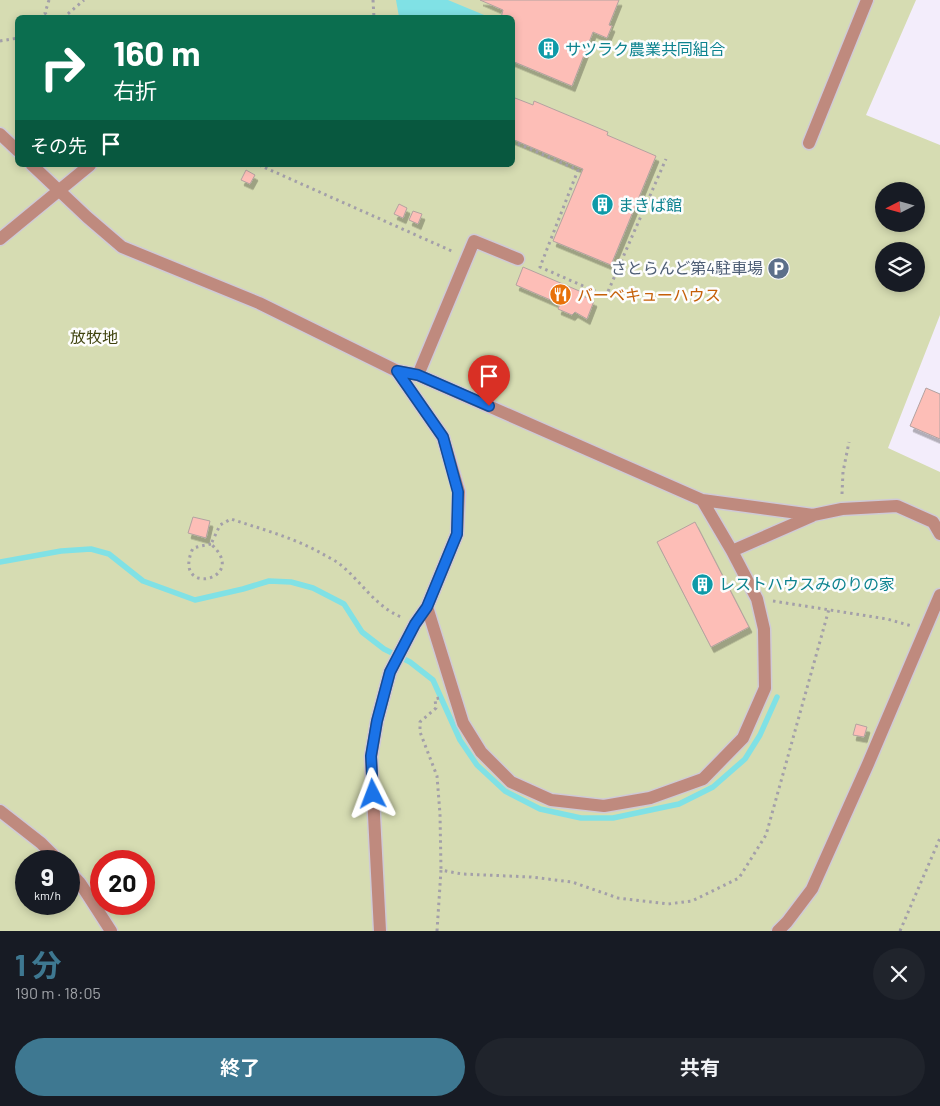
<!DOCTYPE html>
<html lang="ja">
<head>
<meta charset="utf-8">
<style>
  body { margin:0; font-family:Barlow,"Noto Sans JP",sans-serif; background:#20242c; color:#f1f3f6; height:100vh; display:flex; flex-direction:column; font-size:19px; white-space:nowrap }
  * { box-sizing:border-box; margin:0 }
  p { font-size:16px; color:#9ea1a6 }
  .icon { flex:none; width:28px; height:28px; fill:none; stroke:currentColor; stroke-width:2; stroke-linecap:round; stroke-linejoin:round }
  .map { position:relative; height:931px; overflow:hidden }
  .panel { display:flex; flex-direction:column; background:#171b24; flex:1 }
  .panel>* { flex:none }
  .guide { position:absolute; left:15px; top:15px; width:500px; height:152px; border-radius:8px; box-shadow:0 2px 8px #0003; background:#0b6e4f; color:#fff; overflow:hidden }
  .needle { width:32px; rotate:264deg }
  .tools { position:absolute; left:875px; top:182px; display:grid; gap:10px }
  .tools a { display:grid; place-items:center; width:50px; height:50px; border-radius:50%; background:#171b24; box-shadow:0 2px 8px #0003; font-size:25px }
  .speed { position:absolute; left:15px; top:850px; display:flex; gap:10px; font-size:25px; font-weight:700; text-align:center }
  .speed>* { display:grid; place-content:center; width:65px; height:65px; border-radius:50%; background:#171b24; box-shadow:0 2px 8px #0003; line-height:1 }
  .speed small { font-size:12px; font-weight:400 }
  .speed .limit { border:8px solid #d22; background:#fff; color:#111 }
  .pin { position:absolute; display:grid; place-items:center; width:42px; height:42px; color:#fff; margin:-51px -21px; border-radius:50% 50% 50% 0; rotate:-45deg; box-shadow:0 0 5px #0007 }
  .pin .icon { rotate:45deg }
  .me { position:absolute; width:55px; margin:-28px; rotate:357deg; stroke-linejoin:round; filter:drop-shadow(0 0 4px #0008) }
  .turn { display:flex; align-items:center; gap:18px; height:105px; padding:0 15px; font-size:22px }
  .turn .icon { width:65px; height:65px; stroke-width:2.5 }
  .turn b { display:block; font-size:35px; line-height:42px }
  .then { display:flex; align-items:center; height:48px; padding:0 15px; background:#0003; gap:10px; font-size:19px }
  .round { display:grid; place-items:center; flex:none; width:52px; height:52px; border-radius:26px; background:#20242c }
  .head { display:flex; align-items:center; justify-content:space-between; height:85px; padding:0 15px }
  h1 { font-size:30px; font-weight:700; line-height:38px; color:#3e7891 }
  .cta { display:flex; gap:10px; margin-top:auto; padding:10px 15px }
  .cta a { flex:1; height:58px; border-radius:30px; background:#3e7891; color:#fff; font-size:20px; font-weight:700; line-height:58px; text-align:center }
  .cta a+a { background:#20242c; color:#f1f3f6 }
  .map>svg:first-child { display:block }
  .green { fill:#d6dcb2; fill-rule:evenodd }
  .water { fill:#80e1e5 }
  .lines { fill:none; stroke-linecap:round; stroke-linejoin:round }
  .stream { stroke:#80e1e5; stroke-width:5.5 }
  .building { fill:#fdbeb7; stroke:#b3a2a0; filter:url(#shadow) }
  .minor-casing { stroke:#cfcad6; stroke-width:15 }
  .path { stroke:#a39fa9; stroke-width:3; stroke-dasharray:2.5 4; stroke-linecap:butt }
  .minor { stroke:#bf8a7e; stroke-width:12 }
  .route-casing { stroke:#114b97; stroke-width:12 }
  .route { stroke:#1a73e8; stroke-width:9 }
  .labels { text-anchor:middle; stroke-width:5; stroke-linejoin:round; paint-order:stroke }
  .culture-label { font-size:16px; fill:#0d838f; stroke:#fdfdfd; text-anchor:start }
  .service-label { font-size:16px; fill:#4e5e75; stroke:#fdfdfd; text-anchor:end }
  .food-label { font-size:16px; fill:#c56008; stroke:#fdfdfd; text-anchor:start }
  .park-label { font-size:16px; fill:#3e420d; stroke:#fdfdfd }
</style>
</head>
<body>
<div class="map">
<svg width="940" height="931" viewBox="0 0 940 931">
  <defs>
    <filter id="shadow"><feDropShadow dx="3" dy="5.5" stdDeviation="0" flood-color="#0004"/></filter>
  </defs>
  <rect width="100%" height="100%" fill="#f3edfb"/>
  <path class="green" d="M 0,0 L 916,0 L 866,115 L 940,145 L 940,315 L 888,448 L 940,472 L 940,931 L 0,931 ZM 18,18 L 512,18 L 512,165 L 18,165 ZM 884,191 L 916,191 L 916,224 L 884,224 ZM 884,251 L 916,251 L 916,284 L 884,284 ZM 26,861 L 69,861 L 69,904 L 26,904 ZM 101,861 L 144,861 L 144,904 L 101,904 Z"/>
  <path class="water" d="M 396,0 L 448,0 L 489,17 L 399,17 Z"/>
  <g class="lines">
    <path class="stream" d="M 0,562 L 61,551 L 91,549 L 109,554 L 143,581 L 195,600 L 243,589 L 269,581 L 291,582 L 313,588 L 344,604 L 362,632 L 384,649 L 410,662 L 433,680 L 460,740 L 477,765 L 505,791 L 540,809 L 581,818 L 613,818 L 679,804 L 713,787 L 745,759 L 760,735 L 777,697"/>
  </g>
  <path class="building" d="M 480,0 L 619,0 L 609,25 L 612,26 L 607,38 L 593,32 L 572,86 L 512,61 L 512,18 L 501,18 L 503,10 Z
    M 515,98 L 533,105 L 534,101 L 608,132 L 607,135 L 656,156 L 611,265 L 553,241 L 583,169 L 512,139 L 512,105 Z
    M 246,170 L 255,175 L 250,184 L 241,180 Z
    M 399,204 L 407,208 L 403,218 L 394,214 Z
    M 413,211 L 422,214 L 418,224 L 409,220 Z
    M 523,267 L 584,293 L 583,296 L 594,301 L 587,319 L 575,312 L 572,315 L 558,309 L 560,304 L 516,285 Z
    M 926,388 L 940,394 L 940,439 L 910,426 Z
    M 193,517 L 210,521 L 206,538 L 188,533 Z
    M 695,522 L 749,627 L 711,647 L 657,542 Z
    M 856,724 L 867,727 L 864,737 L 853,735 Z"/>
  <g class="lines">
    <defs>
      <path id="minor" d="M 0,134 L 18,151
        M 809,143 L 867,0
        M 32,165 L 87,217 L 122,247 L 259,303 L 397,371 L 443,437 L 459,492 L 457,534 L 427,607 L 415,624 L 390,672 L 377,721 L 371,757 L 380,931
        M 0,239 L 90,165
        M 397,371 L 418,375 L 702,500 L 813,515 L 842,509 L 897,506 L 933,522 L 940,534
        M 418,375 L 474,241 L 518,259
        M 732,551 L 812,516
        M 427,607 L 463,723 L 481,752 L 511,782 L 551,800 L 604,806 L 650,798 L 703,779 L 743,738 L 765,688 L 764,629 L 757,599 L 732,551 L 702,500
        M 0,811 L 41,843 L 59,861
        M 69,871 L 80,883 L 111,931
        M 778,931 L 787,922 L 812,889 L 868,764 L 940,595"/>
    </defs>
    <use href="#minor" class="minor-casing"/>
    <path class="path" d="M 49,0 L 45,13 L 50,18
      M 373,0 L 374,18
      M 63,18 L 84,0
      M 0,41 L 18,38
      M 512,141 L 578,170 L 540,267 L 606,296 L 666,159
      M 259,165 L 454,252
      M 842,494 L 843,472 L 849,442
      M 211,544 L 201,546 L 193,548 C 170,598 251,580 211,544 L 220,525 L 231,519 C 261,529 292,537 321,553 C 326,556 332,559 337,562 C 361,580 373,605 401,617
      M 773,601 L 887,619 L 912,626
      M 439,698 L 435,699 L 436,708 L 420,722 L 420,732 L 437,776 L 440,814 L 441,870
      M 437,931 L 441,870 L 462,874 L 531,877 L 572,882 L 618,898 L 668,904 L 692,901 L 739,878 L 766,835 L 829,609
      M 900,931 L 940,838"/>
    <use href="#minor" class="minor"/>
  </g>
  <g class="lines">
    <defs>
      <path id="route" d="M 373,794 L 371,756 L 377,721 L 390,672 L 415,624 L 427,607 L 457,534 L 458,492 L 443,437 L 397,371 L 418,375 L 489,406"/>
    </defs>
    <use href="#route" class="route-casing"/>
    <use href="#route" class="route"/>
  </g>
  <defs>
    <symbol id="building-disc" viewBox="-11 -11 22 22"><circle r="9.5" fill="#0f9aa8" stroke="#fdfdfd"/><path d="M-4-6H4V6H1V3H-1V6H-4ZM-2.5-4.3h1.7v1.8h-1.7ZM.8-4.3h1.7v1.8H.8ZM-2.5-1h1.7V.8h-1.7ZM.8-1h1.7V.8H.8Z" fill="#fff"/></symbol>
    <symbol id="parking-disc" viewBox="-11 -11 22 22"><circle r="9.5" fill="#5c6f8a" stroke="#fdfdfd"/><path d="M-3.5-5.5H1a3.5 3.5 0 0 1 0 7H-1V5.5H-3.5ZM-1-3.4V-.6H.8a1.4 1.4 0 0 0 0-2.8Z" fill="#fff"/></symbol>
    <symbol id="restaurant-disc" viewBox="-11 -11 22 22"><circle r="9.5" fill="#e8710a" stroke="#fdfdfd"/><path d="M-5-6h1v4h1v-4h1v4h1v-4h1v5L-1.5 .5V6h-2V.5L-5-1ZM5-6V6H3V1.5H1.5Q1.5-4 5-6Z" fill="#fff"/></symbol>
  </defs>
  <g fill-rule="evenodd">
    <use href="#building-disc" x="536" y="36" width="25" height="25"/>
    <use href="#building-disc" x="590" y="192" width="25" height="25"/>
    <use href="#parking-disc" x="766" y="256" width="25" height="25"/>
    <use href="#restaurant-disc" x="548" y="282" width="25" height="25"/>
    <use href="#building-disc" x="690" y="572" width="25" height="25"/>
  </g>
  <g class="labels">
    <g class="culture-label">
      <text x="565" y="55">サツラク農業共同組合</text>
      <text x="618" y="211">まきば館</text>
      <text x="719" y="590">レストハウスみのりの家</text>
    </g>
    <g class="service-label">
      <text x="763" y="274">さとらんど第4駐車場</text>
    </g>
    <g class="food-label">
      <text x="577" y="301">バーベキューハウス</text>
    </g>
    <g class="park-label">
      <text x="94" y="343">放牧地</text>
    </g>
  </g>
</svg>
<div class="tools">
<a><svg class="needle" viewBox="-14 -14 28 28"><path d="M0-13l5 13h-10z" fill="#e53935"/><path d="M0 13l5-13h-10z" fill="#9ea1a6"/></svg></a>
<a><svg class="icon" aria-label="layers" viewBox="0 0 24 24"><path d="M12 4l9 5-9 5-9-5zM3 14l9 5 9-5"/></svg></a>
</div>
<div class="speed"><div>9<small>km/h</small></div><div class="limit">20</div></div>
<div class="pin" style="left:489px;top:406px;background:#d93025"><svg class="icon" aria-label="arrive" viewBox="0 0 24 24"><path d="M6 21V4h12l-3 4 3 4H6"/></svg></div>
<svg class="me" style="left:373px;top:794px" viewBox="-20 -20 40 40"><path d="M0-17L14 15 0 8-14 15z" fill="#1a73e8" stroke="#fff" stroke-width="4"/></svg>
<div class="guide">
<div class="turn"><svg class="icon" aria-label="right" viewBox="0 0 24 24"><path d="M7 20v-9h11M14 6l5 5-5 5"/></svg><div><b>160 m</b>右折</div></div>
<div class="then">その先<svg class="icon" aria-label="arrive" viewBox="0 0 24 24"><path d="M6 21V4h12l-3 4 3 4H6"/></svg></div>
</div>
</div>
<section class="panel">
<div class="head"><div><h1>1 分</h1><p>190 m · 18:05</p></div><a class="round"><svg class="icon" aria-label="close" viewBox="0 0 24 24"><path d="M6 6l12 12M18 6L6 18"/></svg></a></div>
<div class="cta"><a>終了</a><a>共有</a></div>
</section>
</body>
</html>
